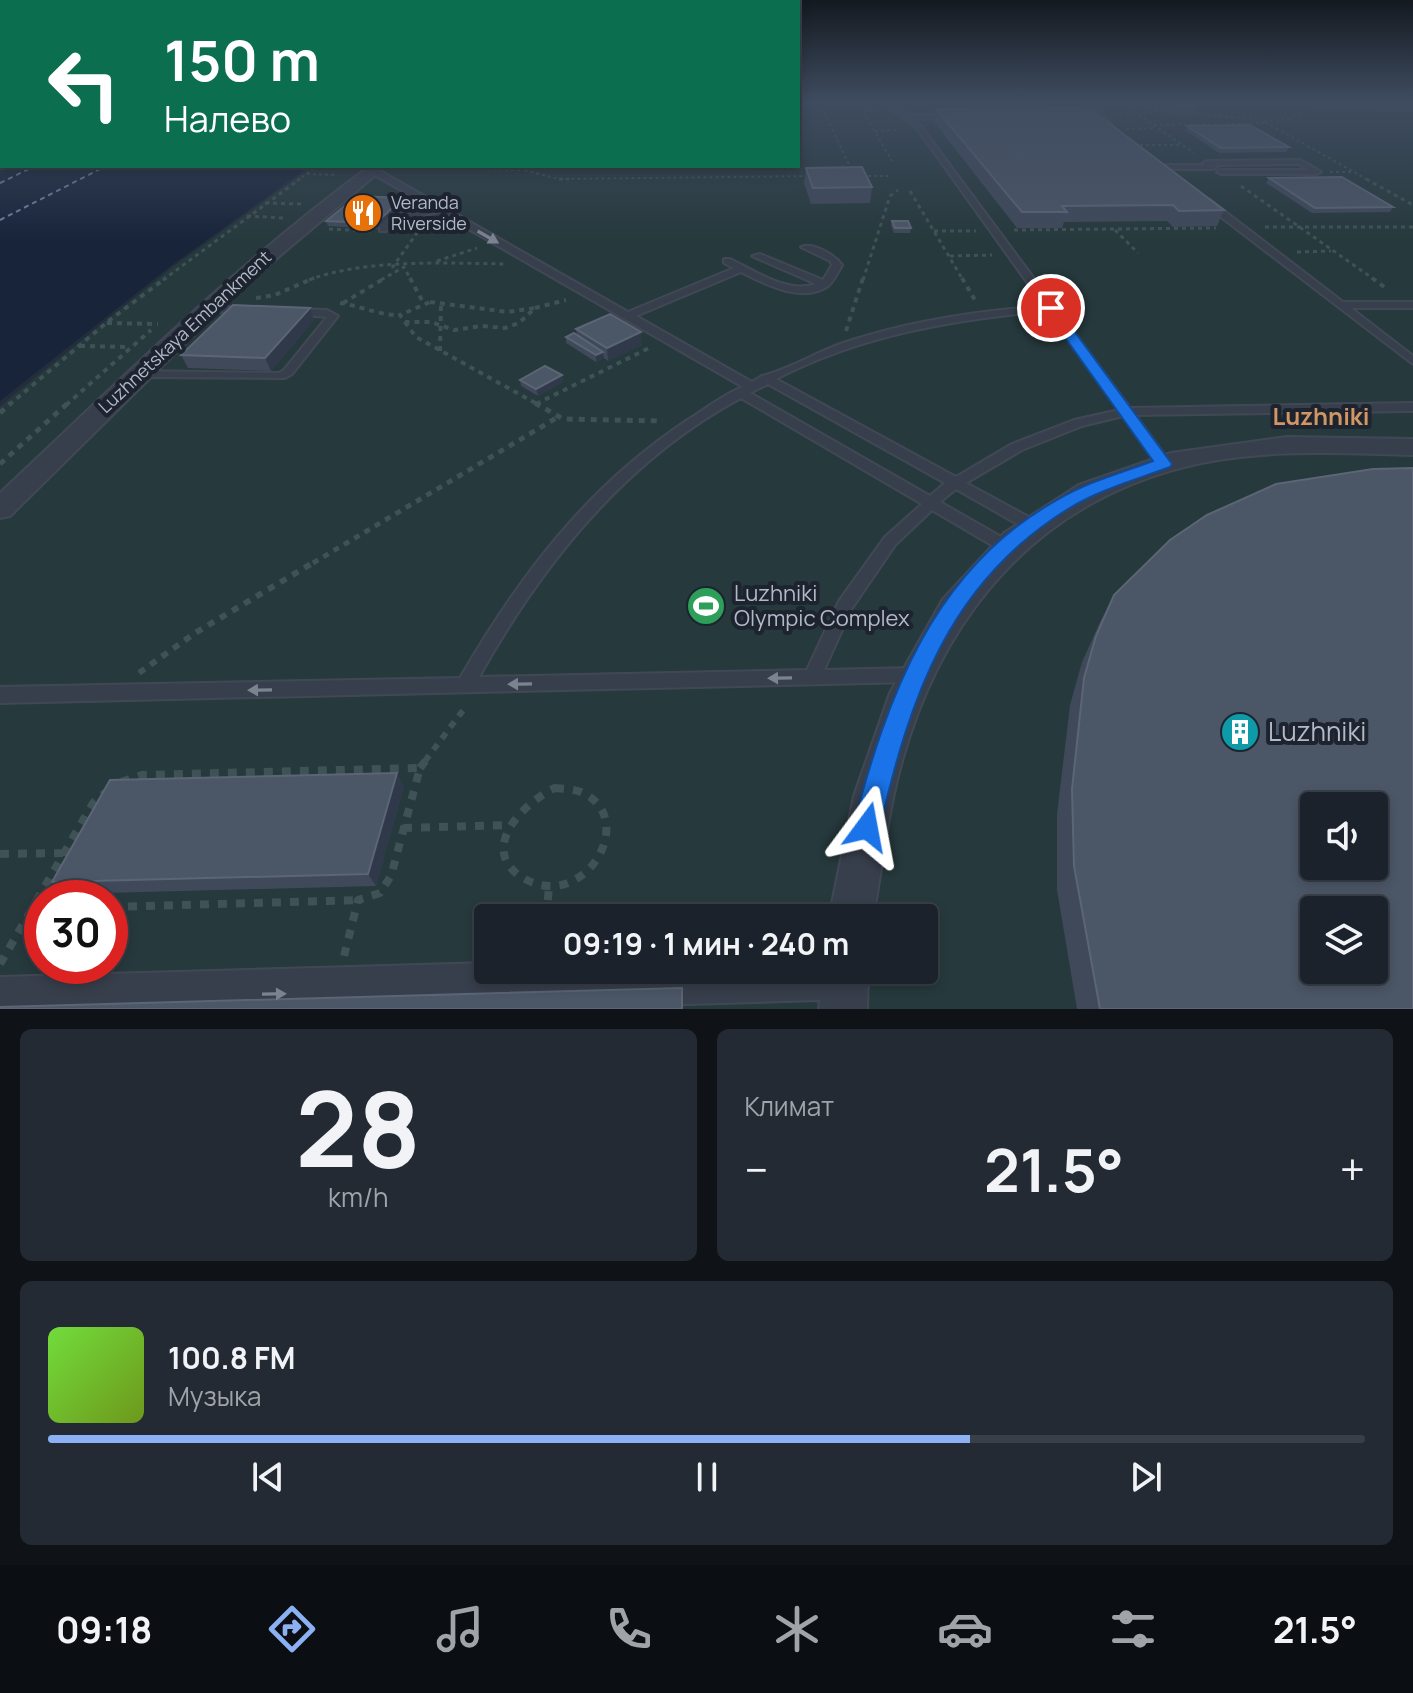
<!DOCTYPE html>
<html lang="ru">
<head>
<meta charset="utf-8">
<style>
	body { margin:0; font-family:Manrope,sans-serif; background:#242a34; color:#f1f3f6; height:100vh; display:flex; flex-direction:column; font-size:30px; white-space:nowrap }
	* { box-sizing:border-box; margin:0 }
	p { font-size:26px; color:#a0a4a9 }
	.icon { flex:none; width:44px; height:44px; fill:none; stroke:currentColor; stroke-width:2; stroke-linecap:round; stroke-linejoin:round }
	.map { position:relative; height:1009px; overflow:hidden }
	.side { display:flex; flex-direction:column; gap:20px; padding:20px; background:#0f1318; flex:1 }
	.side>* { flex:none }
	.guide { position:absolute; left:0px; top:0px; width:800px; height:168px; box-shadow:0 4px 12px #0003,0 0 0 2px #393f48; background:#0b6e4f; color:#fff; overflow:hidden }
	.fabs { position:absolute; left:1300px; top:792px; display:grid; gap:16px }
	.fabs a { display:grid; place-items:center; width:88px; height:88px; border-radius:8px; background:#1b222c; box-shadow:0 4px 12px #0003,0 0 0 2px #393f48; font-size:40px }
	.speed { position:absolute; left:24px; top:880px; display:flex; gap:16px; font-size:40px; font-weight:700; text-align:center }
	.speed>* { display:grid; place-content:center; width:104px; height:104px; border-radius:50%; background:#1b222c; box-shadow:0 4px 12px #0003,0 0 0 2px #393f48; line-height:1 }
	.speed .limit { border:12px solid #d22; background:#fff; color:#111 }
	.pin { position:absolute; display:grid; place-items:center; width:68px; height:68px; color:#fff; margin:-34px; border:4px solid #fff; border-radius:50%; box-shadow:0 2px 8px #0007 }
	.me { position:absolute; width:88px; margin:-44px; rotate:13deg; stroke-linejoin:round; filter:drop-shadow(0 0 6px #0008) }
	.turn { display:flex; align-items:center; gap:28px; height:168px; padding:0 32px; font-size:36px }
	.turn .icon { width:104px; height:104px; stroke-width:2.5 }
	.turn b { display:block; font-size:56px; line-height:68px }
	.big { font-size:60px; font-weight:700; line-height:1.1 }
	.side .card { flex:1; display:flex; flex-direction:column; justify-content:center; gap:12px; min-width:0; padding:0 28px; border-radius:12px; background:#242a34 }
	.side .dial { align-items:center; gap:0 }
	.dial b { font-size:104px; line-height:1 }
	.song { display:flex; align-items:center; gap:24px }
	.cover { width:96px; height:96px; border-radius:12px; background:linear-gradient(135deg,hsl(100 70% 55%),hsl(80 70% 35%)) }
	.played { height:8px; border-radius:4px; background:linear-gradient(90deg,#8cb0f4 70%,#393f48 70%) }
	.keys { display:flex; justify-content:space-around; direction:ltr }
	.heat { display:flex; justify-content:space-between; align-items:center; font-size:44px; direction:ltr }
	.side .tiles { flex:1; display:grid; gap:20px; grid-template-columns:1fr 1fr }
	.card:last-child { grid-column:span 2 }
	.trip { position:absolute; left:474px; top:904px; width:464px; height:80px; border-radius:8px; background:#1b222c; box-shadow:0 4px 12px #0003,0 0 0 2px #393f48; font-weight:700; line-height:80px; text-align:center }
	.menu { display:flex; height:128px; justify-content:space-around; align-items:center; background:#0b0e12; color:#a0a4a9 }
	.menu .icon { width:56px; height:56px }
	.menu .current { color:#8cb0f4 }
	.menu b { font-size:36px; color:#f1f3f6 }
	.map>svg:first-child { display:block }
	.green { fill:#26393c; fill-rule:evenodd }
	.water { fill:#182439 }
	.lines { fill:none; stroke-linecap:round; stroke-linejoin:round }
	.ferry { stroke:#6e83a5; stroke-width:2; stroke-dasharray:5 4; stroke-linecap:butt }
	.service-casing { stroke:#414855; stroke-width:4 }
	.minor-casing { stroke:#414855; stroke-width:4 }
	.path-far5 { stroke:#3f5255; stroke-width:2; stroke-dasharray:3 3; stroke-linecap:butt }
	.path-far4 { stroke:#3f5255; stroke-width:3; stroke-dasharray:4 4; stroke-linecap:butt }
	.path-far3 { stroke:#3f5255; stroke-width:4; stroke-dasharray:5 5; stroke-linecap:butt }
	.path-far2 { stroke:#3f5255; stroke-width:5; stroke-dasharray:6 6; stroke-linecap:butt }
	.path-far1 { stroke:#3f5255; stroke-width:6; stroke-dasharray:7 7; stroke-linecap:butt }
	.path { stroke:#3f5255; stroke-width:8; stroke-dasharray:9 9; stroke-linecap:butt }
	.service { fill:#383f4c; fill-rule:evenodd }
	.minor { fill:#383f4c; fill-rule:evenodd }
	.wall { fill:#3f495a }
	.shaded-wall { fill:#2f3949 }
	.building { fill:#4b5666; stroke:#5c6575; stroke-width:2; fill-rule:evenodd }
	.oneway { fill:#7c8390 }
	.route { fill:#1a73e8; stroke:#114b97; stroke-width:2 }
	.labels { text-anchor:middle; stroke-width:8; stroke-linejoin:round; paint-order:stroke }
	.far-poi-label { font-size:18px; fill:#b3bac7; stroke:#1d2430; text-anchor:start }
	.far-street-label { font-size:18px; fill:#b3bac7; stroke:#1d2430 }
	.poi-label { font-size:22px; fill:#b3bac7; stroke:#1d2430; text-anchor:start }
	.neighbourhood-label { font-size:24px; font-weight:bold; fill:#d09765; stroke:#1d2430 }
	.near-poi-label { font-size:26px; fill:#b3bac7; stroke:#1d2430; text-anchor:start }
</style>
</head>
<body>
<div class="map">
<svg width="1413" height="1009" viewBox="0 0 1413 1009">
	<rect width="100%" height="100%" fill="#242d3b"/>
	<path class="green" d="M798,101H1413V1009H0V406L175,265L313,166H798ZM1314,806H1374V866H1314ZM42,898H110V966H42ZM1314,910H1374V970H1314ZM488,918H924V970H488Z"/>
	<path class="water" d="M0,101L2,166H310L172,265L0,401Z"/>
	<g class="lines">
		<path class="ferry" d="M0,183L35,166
			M0,220L106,166"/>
		<defs>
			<path id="service" d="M887,101H893L907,115H953L951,118L912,119L920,125L1130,408L1413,403V411L1135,415L1171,464L1164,468L1159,467L1123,416L1082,426L1022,450L966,483L1036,521L1038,525L1036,529H1026L956,489L940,502L1010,542L1012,546L1010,550H1000L932,510L895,545L852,608L824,670L914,668L920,670L923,675L920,680L914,682L0,703V687L460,678C520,575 586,488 686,421C704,410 724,394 743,387L439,212L396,221L386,231H380V227L406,202L413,204L403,215L433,208L369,172V168H375L628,312L734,268L724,263V259H730C755,271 788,294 816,284L752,256L760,254L823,280L832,265L830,261L801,247C812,242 834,254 842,265C838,272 833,282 828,286C802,304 765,284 741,272L636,316L752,382L762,376C787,370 817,352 843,343C908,321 975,311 1044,306L916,127L895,112ZM1048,311L1119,410L1074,420L1012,444L956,477L776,379C860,335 955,319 1048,311ZM768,384L945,483L930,496L750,393ZM741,398L922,504L885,537L839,601L807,670L479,677C542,564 625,460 741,398Z
				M985,101H991L1004,117H1000Z
				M1081,101H1087L1114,127V129H1110Z
				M1300,160L1321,172L1317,174H1221L1217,172L1221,170H1308L1299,164L1214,165L1217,167L1213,169H1163L1159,167L1163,165H1205L1203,163L1207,161Z
				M1204,200H1210L1343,302H1413V308H1351L1413,356V364L1204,204Z
				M208,306L247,308L252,311L247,314L204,311L203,309Z
				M296,309L327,310L338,316L292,374L285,378L139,377L133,374L139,371L279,373L284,370L327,317L292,314V310Z"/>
			<path id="minor" d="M1301,101L1413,102V110L1307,105Z
				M370,166H386L238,291L10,516L0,518V493C120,381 237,263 370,166Z
				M1287,437L1413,439V455C1337,453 1258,448 1184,467C1020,509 927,638 893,798C885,838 880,878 873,918H829L854,796L890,693L943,599L1004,533L1079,485L1171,453Z
				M488,963V970H868L867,1009H819L820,1000L523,1009H0V977Z"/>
		</defs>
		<use href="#service" class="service-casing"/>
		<use href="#minor" class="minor-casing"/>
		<path class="path-far5" d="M1042,101L1072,107
			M1119,101L1194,153
			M1144,101L1166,115H1195L1189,110
			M1127,106L1149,105
			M822,107L852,171
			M879,108L863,111L892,161
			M1301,113L1287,119L1263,121L1370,181
			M1195,114L1262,120
			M1119,115L1159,111
			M1154,125L1264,123
			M1126,129L1156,128
			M875,131L900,130
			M1134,145H1181
			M525,166L523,170L559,179L812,176
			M403,168L523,170
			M1330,172H1352
			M307,174L337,175
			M862,176H888
			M297,181L317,166"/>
		<path class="path-far4" d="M559,179H569
			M1366,179L1413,205
			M1241,186L1375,280
			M910,191L963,280
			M265,203L302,204
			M247,216L285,218
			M1265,227H1413
			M329,229L371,231
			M1014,230L1216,228
			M1115,230L1138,253
			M934,231H976
			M1297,252L1331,251
			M950,256L992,255
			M437,261L477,248
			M392,268L417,233L413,229
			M163,280L300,179
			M309,280C364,259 445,263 504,264
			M381,280L404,267L411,280
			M863,280L890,196L898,190"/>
		<path class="path-far3" d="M410,278L424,304
			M962,278L976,302
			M1372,278L1387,289
			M256,298L275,295L314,278
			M430,302L508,312L535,308L519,323L505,328L482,326L454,330L431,322H405L400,315Z
			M340,303C361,306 381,316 400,315
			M343,303L385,278
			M535,308L566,300
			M405,322L416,337L539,405
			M107,323L158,324
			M846,331L863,278
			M80,346L130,347
			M440,351L441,302
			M536,404L649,348
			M9,405L111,319L166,278
			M66,405L151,330"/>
		<path class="path-far2" d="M535,403L563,419L663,421
			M0,413L11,403
			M0,464L68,403
			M313,563L558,417"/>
		<path class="path-far1" d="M139,673L195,633L316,561
			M425,761L467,705"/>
		<path class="path" d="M420,768L427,759
			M121,782L142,775L420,768L391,876L380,893L358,900L344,956
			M555,788C564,789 577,789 585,794C639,822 581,917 520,876C478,847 526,801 555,788Z
			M403,828L508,825
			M0,854L64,853
			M110,907L358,900
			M546,918L549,887
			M0,964L93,803L106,792"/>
		<use href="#service" class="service"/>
		<use href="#minor" class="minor"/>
	</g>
	<path class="wall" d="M1154,101H1188L1196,106L1193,115H1171L1153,103Z
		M936,109L1224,210L1217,226L1173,227L1167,221L1064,222L1062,228H1017L934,122Z
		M1187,126L1289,147L1286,152L1219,153L1185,130Z
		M806,168L872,187L870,203L811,204L804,183Z
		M1269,178L1393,207L1390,212L1312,213L1266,183Z
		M404,203L377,229L328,226L326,221Z
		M892,221L911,228L910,233H894L891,226Z
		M310,308L314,320L271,371L188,368L181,355Z
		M576,329L642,345L608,361L604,358L596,362L566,343V337L577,335Z
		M562,375L563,382L538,396L521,386L520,380Z
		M1114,595L1413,1009H1077L1057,890V814L1070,705L1082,662L1100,622Z
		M404,786L376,886L68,894L52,882Z"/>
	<path class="shaded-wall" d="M403,198L404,203L377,229L376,223Z
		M310,308L314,320L271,371L265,358Z
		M641,332L642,345L608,361L607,348Z
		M603,352L604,358L596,362V355Z
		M562,375L563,382L538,396L536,389Z
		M397,773L404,786L376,886L368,874Z"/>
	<path class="building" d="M1166,101H1188L1196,106H1174Z
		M1089,108L1224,210L1179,211L1173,205L1062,206L1067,212H1022L936,109Z
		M1250,125L1289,147L1221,148L1187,126Z
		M862,167L872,187L813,188L806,168Z
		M1342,177L1393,207L1315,208L1269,178Z
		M357,196L403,198L376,223L326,221Z
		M892,221H908L911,228H895Z
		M233,305L310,308L265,358L181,355Z
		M610,314L641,332L607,348L576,329Z
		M574,333L603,352L596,355L566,337Z
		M545,366L562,375L536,389L520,380Z
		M1413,468V1009H1100L1074,866L1072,789L1084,678L1096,636L1114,595L1170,540L1207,515L1276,484L1373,469ZM1314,806H1374V866H1314ZM1314,910H1374V970H1314Z
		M397,773L368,874L52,882L110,780Z
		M682,988V1009H0V1007Z"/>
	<defs><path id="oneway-solid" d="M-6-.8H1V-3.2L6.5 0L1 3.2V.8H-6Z" transform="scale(2)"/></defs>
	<g class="oneway">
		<use href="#oneway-solid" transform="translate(488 237) rotate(30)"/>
		<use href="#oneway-solid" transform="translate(780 678) rotate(179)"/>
		<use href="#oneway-solid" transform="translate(520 684) rotate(179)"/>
		<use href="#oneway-solid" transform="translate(260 690) rotate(179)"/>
		<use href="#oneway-solid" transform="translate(274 994) rotate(-1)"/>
	</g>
	<linearGradient id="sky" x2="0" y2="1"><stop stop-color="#141920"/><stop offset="0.42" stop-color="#3f4c60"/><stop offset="1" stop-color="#3f4c60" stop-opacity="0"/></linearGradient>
	<rect width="1413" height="242" fill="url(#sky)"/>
	<path class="route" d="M1046,305H1055L1172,464L1170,467C1135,480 1099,490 1068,509C948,583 910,698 880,827L876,836L867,840L857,836L853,827C887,697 933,569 1057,500C1087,482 1121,473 1153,461L1044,308Z"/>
	<defs>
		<symbol id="restaurant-disc" viewBox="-11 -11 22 22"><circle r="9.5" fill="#e8710a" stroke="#1d2430"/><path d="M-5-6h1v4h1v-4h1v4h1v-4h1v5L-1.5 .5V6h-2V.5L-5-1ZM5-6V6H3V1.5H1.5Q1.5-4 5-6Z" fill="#fff"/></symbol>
		<symbol id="stadium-disc" viewBox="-11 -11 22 22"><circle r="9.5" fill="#2e9e5b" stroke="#1d2430"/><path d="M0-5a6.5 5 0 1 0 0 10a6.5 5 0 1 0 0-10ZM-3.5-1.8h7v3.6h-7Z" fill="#fff"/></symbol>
		<symbol id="building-disc" viewBox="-11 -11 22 22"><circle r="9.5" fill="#0f9aa8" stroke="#1d2430"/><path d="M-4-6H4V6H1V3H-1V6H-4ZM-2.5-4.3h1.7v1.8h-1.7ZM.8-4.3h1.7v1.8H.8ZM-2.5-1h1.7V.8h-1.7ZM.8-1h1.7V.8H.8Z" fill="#fff"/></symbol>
	</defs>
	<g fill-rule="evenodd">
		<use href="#restaurant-disc" x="341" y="191" width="44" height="44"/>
		<use href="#stadium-disc" x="684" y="584" width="44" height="44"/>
		<use href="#building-disc" x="1218" y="710" width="44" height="44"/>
	</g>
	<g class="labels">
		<g class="far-poi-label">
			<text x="391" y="209">Veranda<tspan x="391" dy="21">Riverside</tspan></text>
		</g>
		<g class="far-street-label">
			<text transform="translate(185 332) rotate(-43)" y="6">Luzhnetskaya Embankment</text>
		</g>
		<g class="poi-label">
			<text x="734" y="601">Luzhniki<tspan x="734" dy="25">Olympic Complex</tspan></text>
		</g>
		<g class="neighbourhood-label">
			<text x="1321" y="425">Luzhniki</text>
		</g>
		<g class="near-poi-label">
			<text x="1268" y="741">Luzhniki</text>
		</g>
	</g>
</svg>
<div class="fabs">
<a><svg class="icon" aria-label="sound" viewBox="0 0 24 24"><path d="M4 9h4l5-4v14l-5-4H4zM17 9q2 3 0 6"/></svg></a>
<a><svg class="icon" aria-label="layers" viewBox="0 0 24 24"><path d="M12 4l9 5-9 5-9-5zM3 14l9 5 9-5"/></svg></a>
</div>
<div class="speed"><div class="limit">30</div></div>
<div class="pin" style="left:1051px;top:308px;background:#d93025"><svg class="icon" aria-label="arrive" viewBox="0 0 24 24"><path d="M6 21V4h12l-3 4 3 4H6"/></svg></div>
<svg class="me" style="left:867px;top:827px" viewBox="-20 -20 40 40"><path d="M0-17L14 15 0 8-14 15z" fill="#1a73e8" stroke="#fff" stroke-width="4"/></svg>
<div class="trip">09:19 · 1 мин · 240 m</div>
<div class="guide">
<div class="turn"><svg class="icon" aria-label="left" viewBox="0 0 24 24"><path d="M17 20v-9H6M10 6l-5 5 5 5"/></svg><div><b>150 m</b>Налево</div></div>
</div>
</div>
<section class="side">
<div class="tiles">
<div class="card dial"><b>28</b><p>km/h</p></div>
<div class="card"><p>Климат</p>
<div class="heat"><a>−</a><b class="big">21.5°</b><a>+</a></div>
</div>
<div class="card">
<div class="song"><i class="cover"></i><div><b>100.8 FM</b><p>Музыка</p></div></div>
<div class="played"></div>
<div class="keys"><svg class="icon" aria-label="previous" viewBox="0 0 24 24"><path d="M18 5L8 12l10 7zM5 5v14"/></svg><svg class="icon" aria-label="pause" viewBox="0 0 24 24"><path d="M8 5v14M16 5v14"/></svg><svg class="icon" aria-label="next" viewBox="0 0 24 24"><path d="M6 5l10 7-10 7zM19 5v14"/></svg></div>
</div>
</div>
</section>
<nav class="menu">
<b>09:18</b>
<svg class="icon current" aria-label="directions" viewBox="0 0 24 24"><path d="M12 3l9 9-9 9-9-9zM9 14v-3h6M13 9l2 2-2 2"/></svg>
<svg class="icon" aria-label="music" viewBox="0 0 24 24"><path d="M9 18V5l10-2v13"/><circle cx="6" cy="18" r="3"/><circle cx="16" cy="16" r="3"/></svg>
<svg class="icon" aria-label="phone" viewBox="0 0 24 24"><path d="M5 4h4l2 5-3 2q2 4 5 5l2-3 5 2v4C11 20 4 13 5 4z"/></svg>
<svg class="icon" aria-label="climate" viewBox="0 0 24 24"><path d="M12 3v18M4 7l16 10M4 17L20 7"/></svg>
<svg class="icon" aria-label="car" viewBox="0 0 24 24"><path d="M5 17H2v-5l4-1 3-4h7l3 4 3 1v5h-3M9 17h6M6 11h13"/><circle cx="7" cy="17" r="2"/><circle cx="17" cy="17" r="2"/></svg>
<svg class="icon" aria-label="filters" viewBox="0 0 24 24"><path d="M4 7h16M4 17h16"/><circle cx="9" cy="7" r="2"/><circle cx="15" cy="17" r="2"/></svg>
<b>21.5°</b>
</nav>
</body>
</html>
